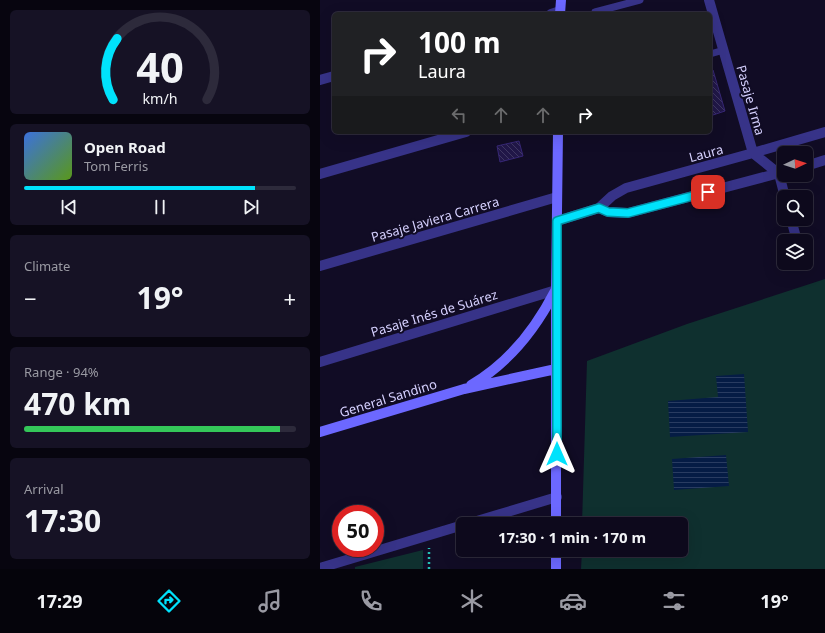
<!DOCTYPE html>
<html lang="en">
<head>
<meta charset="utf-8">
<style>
	body { margin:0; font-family:"Noto Sans",sans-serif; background:#161225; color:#f1f3f6; height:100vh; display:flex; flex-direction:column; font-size:15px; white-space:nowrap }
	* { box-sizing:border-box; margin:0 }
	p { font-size:13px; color:#9a9aa3 }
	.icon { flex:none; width:22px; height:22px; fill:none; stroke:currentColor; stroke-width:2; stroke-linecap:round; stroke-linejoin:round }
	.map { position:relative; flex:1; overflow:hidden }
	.drawer { display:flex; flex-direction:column; gap:10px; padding:10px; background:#07050f; width:320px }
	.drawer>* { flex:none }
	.hud { position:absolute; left:12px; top:12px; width:380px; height:122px; border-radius:6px; box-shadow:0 4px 16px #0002,0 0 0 1px #2d2a3b; background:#202124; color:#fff; overflow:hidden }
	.needle { width:26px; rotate:86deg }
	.tools { position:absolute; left:457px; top:146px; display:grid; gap:8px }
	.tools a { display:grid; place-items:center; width:36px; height:36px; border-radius:6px; background:#0d091c; box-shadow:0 4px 16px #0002,0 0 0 1px #2d2a3b; font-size:20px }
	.speed { position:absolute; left:12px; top:505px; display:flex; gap:8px; font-size:20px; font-weight:700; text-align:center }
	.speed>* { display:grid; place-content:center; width:52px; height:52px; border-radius:50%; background:#0d091c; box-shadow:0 4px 16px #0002,0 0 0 1px #2d2a3b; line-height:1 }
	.speed .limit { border:6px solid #d22; background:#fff; color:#111 }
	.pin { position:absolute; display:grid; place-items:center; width:34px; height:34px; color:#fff; margin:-17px; border-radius:8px; box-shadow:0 2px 6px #0006 }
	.me { position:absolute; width:44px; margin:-22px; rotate:0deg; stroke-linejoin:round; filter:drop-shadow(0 0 3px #0008) }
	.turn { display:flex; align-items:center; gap:14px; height:84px; padding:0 20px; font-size:18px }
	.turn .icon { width:52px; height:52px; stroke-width:2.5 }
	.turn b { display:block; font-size:28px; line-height:34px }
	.lanes { display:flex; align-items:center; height:38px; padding:0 20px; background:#0003; justify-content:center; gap:20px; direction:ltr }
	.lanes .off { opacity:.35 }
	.big { font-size:30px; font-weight:700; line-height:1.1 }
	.drawer .tile { flex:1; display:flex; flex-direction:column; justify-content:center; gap:6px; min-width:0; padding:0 14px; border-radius:6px; background:#161225 }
	.drawer .dial { align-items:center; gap:0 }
	.dial svg { height:104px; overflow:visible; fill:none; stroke:#2d2a3b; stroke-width:7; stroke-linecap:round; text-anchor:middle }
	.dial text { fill:#f1f3f6; stroke:none }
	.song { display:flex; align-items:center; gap:12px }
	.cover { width:48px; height:48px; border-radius:6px; background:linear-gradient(135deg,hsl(220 70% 55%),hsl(90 70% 35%)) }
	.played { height:4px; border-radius:2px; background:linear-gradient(90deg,#00e2fc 85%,#2d2a3b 85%) }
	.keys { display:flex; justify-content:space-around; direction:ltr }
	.heat { display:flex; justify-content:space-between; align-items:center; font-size:22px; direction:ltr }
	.charge { height:6px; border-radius:3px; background:linear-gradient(90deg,#34c759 94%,#2d2a3b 0) }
	.trip { position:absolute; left:136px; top:517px; width:232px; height:40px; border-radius:6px; background:#0d091c; box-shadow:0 4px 16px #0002,0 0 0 1px #2d2a3b; font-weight:700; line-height:40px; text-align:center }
	.tab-bar { display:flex; height:64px; justify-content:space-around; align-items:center; background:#05040b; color:#9a9aa3 }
	.tab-bar .icon { width:28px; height:28px }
	.tab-bar .current { color:#00e2fc }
	.tab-bar b { font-size:18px; color:#f1f3f6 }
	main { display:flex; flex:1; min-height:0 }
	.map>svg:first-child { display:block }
	.green { fill:#0f302f }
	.water { fill:url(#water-rules) }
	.building { fill:url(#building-back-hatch); stroke:#372776 }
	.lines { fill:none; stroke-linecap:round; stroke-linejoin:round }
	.path { stroke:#24c0b7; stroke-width:2.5; stroke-dasharray:2 3; stroke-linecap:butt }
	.service { stroke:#373388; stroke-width:7 }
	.minor { stroke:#373388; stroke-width:10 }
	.secondary { stroke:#6c68ff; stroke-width:10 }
	.route-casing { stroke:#0093a4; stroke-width:10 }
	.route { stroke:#00e2fc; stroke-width:7 }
	.labels { text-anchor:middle; stroke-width:4; stroke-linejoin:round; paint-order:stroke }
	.street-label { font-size:13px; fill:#d6d1ff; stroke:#110c25 }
</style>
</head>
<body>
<main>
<section class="drawer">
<div class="tile dial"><svg viewBox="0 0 100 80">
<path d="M14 69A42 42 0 1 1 86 69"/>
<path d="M14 69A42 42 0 0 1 17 22" stroke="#00e2fc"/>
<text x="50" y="56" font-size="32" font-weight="700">40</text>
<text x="50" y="72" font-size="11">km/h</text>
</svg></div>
<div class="tile">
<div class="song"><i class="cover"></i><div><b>Open Road</b><p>Tom Ferris</p></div></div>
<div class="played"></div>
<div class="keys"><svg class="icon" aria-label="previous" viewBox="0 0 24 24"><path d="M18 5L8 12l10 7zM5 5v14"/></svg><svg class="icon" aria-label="pause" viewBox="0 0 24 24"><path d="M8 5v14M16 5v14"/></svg><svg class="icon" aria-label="next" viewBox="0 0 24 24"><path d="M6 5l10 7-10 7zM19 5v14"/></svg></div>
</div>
<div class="tile"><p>Climate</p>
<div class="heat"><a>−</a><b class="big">19°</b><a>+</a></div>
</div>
<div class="tile"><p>Range · 94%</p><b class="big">470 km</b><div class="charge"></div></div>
<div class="tile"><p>Arrival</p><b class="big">17:30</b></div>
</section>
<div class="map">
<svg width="505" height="569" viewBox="0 0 505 569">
	<defs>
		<pattern id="water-rules" width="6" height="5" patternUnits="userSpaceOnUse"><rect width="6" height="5" fill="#051c45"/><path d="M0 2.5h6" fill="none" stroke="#293c61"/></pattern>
		<pattern id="building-back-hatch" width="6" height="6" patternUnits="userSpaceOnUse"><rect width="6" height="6" fill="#211748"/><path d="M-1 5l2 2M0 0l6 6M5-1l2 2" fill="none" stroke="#403863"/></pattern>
	</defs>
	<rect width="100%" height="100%" fill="#110c25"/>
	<path class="green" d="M505,279V569H261L262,550H361V524H262L267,361L367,324Z
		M103,550V569H35V567Z"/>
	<path class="water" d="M424,374L428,432L350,437L348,401L398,397L396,376Z
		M406,455L409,486L354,490L352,459Z"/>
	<path class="building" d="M390,70H393L405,111L390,116Z
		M199,141L203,156L180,162L177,146Z"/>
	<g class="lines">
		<path class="path" d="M109,569V548"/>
		<path class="service" d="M275,12L320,0
			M390,54L404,50"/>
		<path class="minor" d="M389,0L433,153L459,174L465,197
			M231,14L240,11
			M0,80L14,76
			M486,166L505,160
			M0,174L146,132
			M279,208L288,212L308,213L463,172
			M471,219L477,241
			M237,221L279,208L292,196L306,188L433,153L505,132
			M0,266L237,197
			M0,362L236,290
			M147,524L237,497
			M0,568L143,525"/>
		<path class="secondary" d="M240,14L241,0
			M151,385C189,363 215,330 235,291
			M0,432L144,389L236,369
			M236,524V290L238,132
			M236,569V550"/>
	</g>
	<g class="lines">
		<defs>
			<path id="route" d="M237,454V221L279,208L288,212L308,213L388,192"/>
		</defs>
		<use href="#route" class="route-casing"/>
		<use href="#route" class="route"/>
	</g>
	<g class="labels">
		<g class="street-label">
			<text transform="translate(431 100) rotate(74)" y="5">Pasaje Irma</text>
			<text transform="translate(386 153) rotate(-15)" y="5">Laura</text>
			<text transform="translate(115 219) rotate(-16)" y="5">Pasaje Javiera Carrera</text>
			<text transform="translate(114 313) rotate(-17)" y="5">Pasaje Inés de Suárez</text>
			<text transform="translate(68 398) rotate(-17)" y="5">General Sandino</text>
		</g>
	</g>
</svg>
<div class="tools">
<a><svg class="needle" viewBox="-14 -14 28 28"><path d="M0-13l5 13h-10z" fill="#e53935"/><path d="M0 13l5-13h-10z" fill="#9a9aa3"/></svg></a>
<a><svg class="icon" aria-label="search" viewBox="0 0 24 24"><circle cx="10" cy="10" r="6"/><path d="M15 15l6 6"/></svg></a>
<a><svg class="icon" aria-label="layers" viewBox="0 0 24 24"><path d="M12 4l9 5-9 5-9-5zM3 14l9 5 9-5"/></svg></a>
</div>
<div class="speed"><div class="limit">50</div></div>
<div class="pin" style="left:388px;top:192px;background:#d93025"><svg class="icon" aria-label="arrive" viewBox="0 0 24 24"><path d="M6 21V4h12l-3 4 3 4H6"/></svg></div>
<svg class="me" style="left:237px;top:454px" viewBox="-20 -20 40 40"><path d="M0-17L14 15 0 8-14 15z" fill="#00e2fc" stroke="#fff" stroke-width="4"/></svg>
<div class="trip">17:30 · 1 min · 170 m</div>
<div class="hud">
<div class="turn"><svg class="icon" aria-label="right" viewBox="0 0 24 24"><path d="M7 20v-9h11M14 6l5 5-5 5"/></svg><div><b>100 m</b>Laura</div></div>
<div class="lanes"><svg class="icon off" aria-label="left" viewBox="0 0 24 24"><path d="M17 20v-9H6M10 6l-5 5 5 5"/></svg><svg class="icon off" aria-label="ahead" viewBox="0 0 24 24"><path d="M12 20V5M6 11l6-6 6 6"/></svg><svg class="icon off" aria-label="ahead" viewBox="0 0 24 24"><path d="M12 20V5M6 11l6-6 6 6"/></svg><svg class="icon" aria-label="right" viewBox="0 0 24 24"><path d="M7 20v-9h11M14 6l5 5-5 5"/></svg></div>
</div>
</div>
</main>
<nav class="tab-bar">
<b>17:29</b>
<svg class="icon current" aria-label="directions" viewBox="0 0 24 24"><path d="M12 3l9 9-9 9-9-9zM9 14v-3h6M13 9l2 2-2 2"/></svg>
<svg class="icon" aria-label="music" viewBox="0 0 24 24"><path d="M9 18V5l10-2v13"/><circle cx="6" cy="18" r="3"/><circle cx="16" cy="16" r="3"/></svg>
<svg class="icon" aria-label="phone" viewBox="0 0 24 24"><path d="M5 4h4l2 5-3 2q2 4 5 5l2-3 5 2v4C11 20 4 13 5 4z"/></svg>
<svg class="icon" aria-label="climate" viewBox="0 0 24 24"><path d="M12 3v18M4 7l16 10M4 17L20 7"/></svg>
<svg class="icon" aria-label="car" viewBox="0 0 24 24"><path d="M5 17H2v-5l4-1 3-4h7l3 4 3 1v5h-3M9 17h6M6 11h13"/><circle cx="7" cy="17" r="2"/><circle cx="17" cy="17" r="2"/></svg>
<svg class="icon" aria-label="filters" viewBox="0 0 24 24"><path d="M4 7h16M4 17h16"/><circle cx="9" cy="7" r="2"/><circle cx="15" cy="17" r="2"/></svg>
<b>19°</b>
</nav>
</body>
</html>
